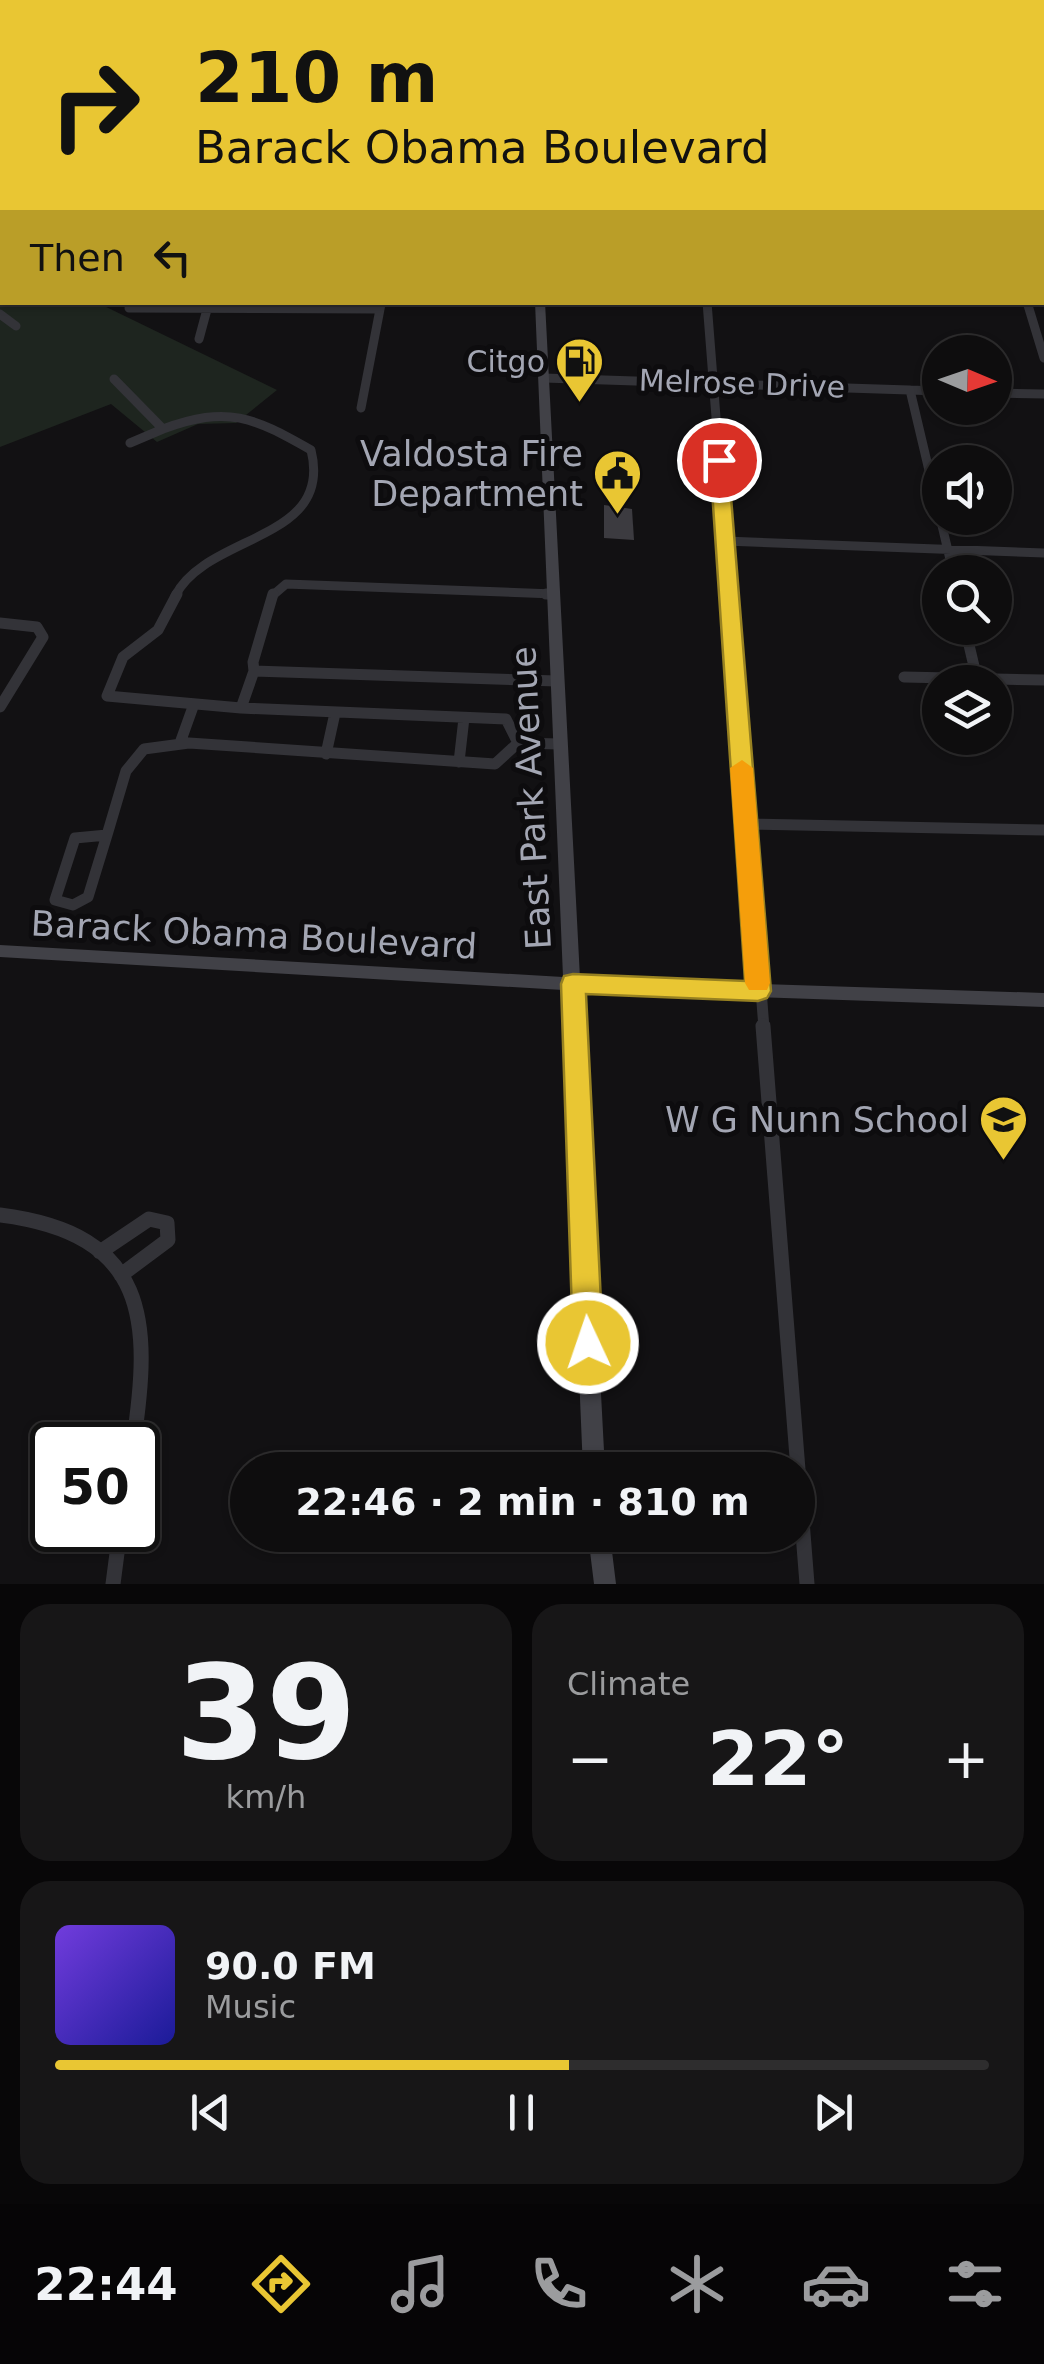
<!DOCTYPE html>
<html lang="en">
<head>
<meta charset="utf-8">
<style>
	body { margin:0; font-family:"DejaVu Sans",sans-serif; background:#171617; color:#f1f3f6; height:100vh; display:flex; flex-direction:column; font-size:38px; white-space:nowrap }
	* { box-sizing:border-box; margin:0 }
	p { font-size:32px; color:#9b9c9e }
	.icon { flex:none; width:55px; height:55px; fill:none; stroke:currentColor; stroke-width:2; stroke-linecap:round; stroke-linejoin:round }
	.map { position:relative; height:1584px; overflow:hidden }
	.details { display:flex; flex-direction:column; gap:20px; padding:20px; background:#080708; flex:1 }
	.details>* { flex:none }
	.top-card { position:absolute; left:0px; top:0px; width:1045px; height:305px; box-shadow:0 2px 8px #0004,0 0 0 2px #2e2d2e; background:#e9c633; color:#111; overflow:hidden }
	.needle { width:65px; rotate:92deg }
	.controls { position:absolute; left:922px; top:335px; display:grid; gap:20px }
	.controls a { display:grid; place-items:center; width:90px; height:90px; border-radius:50%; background:#0e0d0e; box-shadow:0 2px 8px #0004,0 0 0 2px #2e2d2e; font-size:50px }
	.speed { position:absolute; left:30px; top:1422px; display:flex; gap:20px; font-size:50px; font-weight:700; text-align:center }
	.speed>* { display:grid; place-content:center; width:130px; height:130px; border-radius:50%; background:#0e0d0e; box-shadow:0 2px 8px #0004,0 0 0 2px #2e2d2e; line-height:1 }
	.speed .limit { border:5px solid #111; border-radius:15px; background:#fff; color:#111 }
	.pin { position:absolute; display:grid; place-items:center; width:85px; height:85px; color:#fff; margin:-42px; border:5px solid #fff; border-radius:50%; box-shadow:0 2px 10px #0007 }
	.me { position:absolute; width:110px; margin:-55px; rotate:357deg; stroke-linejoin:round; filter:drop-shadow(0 0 8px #0008) }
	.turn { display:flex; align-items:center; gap:35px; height:210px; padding:0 30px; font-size:45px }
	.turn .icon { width:130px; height:130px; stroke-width:2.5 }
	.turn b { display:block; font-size:70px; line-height:85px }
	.then { display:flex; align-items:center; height:95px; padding:0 30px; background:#0003; gap:20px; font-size:38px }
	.big { font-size:75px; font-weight:700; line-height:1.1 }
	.details .tile { flex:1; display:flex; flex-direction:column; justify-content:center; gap:15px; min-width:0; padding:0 35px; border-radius:30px; background:#171617 }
	.details .dial { align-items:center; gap:0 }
	.dial b { font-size:130px; line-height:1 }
	.song { display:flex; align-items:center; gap:30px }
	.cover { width:120px; height:120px; border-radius:15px; background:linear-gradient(135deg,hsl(260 70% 55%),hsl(240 70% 35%)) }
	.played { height:10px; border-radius:5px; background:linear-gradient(90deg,#e9c633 55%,#2e2d2e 55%) }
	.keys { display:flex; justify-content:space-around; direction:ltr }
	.heat { display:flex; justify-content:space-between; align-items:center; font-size:55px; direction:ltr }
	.details .tiles { flex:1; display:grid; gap:20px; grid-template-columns:1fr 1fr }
	.tile:last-child { grid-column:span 2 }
	.trip { position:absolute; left:230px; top:1452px; width:585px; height:100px; border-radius:50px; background:#0e0d0e; box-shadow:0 2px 8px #0004,0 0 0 2px #2e2d2e; font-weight:700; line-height:100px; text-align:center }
	.menu { display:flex; height:160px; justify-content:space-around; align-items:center; background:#060506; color:#9b9c9e }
	.menu .icon { width:70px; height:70px }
	.menu .selected { color:#e9c633 }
	.menu b { font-size:45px; color:#f1f3f6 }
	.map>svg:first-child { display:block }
	.green { fill:#1e251f }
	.building { fill:#3c3b40 }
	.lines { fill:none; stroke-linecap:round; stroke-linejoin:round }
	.street-far3 { stroke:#333338; stroke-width:6 }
	.street-far2 { stroke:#333338; stroke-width:9 }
	.street-far1 { stroke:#333338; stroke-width:11 }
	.street { stroke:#333338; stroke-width:15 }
	.secondary { fill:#414147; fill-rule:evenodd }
	.primary { fill:#4f4f56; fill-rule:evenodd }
	.route { fill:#e9c633; stroke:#978121; stroke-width:2.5 }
	.slow { fill:#f59e0b }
	.labels { text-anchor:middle; stroke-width:10; stroke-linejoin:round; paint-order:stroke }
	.far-poi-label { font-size:30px; fill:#a3a6b3; stroke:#0d0c0e; text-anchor:end }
	.far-street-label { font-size:30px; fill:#a3a6b3; stroke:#0d0c0e }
	.poi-label { font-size:35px; fill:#a3a6b3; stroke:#0d0c0e; text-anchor:end }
	.street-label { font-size:35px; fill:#a3a6b3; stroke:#0d0c0e }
</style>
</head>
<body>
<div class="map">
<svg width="1044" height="1584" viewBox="0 0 1044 1584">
	<rect width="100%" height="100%" fill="#121113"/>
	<path class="green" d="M0,255L2,302L98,303L277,390L236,423L198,424L157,442L111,404L0,447Z"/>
	<path class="building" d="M604,505L632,509L634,540L604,538Z"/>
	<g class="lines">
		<path class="street-far3" d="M1044,178V182"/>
		<path class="street-far2" d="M707,302L730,596
			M1027,302L1044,358
			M129,308L380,309
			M0,314L16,326
			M199,339L209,302
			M544,378L940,391
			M114,379L163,429L130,443
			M910,390L953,572
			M995,393L1044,394
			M361,408L381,304
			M163,429C228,405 253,417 311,450C334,542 207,533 175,596
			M725,541L1044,553
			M272,596L286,584L554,594"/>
		<path class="street-far1" d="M177,594L158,630L123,657L107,696L241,708L254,671L557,681
			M546,594H554
			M730,594L764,1028
			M0,623L37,627L43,637L0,707
			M965,628L977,679
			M254,671L253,662L273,594
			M904,677L1044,680
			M241,708L506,719L518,743
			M180,743L194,704
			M326,754L335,713
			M459,762L464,718
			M746,824L1044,830
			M107,835L88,897L73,905L55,900L75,838Z
			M107,835L126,771L144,749L189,743L495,764L518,743L560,744"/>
		<path class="street" d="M763,1026L807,1584
			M0,1215C149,1234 152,1320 133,1445
			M100,1252L149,1219L167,1223L168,1240L121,1275
			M113,1584L120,1530"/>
		<path class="secondary" d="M522,0H530L531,2H523Z
			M0,69L2,70V74L0,75Z
			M535,302H545L580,978L1044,993V1007L580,991L605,1470H583L563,990L0,957V945L563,977Z
			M588,1535H610L616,1584H594Z"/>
		<path class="primary" d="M824,0H874L876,2H828Z
			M883,0H898L900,2H887Z
			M1042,10H1044V16H1042Z"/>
	</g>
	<path class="route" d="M719,454L728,460L771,991L767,998L758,1001L586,994L603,1343L599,1353L588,1357L577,1353L573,1343L561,984L564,976L573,974L745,981L710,460Z"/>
	<path class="slow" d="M742,760L753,768L770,983L767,990H749L745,983L730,768Z"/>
	<defs>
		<symbol id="fuel-pin" viewBox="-11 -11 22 30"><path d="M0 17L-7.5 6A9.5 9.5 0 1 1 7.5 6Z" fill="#e9c633" stroke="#0d0c0e"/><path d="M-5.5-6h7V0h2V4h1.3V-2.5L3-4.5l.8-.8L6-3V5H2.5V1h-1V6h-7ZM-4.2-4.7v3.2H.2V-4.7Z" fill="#111"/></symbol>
		<symbol id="civic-pin" viewBox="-11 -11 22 30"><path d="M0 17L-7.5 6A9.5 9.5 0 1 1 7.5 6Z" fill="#e9c633" stroke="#0d0c0e"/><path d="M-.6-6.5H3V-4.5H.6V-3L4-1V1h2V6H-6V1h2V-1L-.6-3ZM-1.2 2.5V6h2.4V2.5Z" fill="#111"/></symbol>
		<symbol id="school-pin" viewBox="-11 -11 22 30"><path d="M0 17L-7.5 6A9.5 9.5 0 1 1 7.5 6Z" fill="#e9c633" stroke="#0d0c0e"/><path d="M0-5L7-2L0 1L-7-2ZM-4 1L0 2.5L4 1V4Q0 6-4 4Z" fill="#111"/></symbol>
	</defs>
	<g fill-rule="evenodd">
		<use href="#fuel-pin" x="552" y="334" width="55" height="75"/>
		<use href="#civic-pin" x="590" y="446" width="55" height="75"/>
		<use href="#school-pin" x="976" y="1092" width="55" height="75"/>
	</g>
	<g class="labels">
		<g class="far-poi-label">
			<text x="545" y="372">Citgo</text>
		</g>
		<g class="far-street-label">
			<text transform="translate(742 384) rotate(2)" y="10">Melrose Drive</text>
		</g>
		<g class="poi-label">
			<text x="583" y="466">Valdosta Fire<tspan x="583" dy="40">Department</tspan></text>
			<text x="969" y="1132">W G Nunn School</text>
		</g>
		<g class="street-label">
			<text transform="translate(531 798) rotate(-93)" y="12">East Park Avenue</text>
			<text transform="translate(254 935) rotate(3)" y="12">Barack Obama Boulevard</text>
		</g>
	</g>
</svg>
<div class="controls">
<a><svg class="needle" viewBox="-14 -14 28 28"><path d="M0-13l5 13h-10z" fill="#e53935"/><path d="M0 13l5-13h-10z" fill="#9b9c9e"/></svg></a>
<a><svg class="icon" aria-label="sound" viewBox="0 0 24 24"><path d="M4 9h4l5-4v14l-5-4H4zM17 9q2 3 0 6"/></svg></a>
<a><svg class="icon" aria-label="search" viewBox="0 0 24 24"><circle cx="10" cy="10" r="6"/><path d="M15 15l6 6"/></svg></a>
<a><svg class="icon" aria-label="layers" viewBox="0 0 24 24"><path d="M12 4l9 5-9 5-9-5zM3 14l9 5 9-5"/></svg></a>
</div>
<div class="speed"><div class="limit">50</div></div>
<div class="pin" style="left:719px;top:460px;background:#d93025"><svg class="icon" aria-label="arrive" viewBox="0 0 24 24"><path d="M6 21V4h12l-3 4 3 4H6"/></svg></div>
<svg class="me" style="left:588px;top:1343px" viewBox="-20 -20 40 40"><circle r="17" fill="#e9c633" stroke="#fff" stroke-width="3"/><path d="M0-11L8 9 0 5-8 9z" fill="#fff"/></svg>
<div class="trip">22:46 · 2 min · 810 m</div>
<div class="top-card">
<div class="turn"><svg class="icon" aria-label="right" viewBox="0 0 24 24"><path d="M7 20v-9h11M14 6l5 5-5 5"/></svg><div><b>210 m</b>Barack Obama Boulevard</div></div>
<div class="then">Then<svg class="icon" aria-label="left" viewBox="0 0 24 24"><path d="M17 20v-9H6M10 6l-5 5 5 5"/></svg></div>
</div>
</div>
<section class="details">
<div class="tiles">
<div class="tile dial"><b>39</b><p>km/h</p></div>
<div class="tile"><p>Climate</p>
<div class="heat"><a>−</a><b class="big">22°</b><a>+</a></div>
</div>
<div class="tile">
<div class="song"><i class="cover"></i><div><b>90.0 FM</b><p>Music</p></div></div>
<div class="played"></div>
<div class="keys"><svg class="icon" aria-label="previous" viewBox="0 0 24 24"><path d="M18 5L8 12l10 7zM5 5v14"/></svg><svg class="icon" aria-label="pause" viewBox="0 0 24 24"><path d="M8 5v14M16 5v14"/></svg><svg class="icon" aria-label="next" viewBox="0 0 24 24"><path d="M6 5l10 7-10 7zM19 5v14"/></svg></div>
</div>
</div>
</section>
<nav class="menu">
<b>22:44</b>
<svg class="icon selected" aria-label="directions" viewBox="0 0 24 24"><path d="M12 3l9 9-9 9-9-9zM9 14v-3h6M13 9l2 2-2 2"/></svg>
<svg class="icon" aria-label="music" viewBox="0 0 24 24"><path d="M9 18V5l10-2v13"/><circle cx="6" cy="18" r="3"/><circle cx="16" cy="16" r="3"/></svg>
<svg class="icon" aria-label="phone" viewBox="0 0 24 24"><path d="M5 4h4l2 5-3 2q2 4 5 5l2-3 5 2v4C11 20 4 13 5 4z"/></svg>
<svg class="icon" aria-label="climate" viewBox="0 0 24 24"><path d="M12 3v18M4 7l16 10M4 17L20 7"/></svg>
<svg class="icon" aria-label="car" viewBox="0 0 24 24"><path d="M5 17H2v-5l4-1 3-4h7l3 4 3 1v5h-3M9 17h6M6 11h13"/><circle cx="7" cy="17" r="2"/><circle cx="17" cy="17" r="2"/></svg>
<svg class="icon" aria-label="filters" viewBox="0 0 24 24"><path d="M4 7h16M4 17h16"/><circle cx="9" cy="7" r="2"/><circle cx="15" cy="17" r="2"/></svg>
</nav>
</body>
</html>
